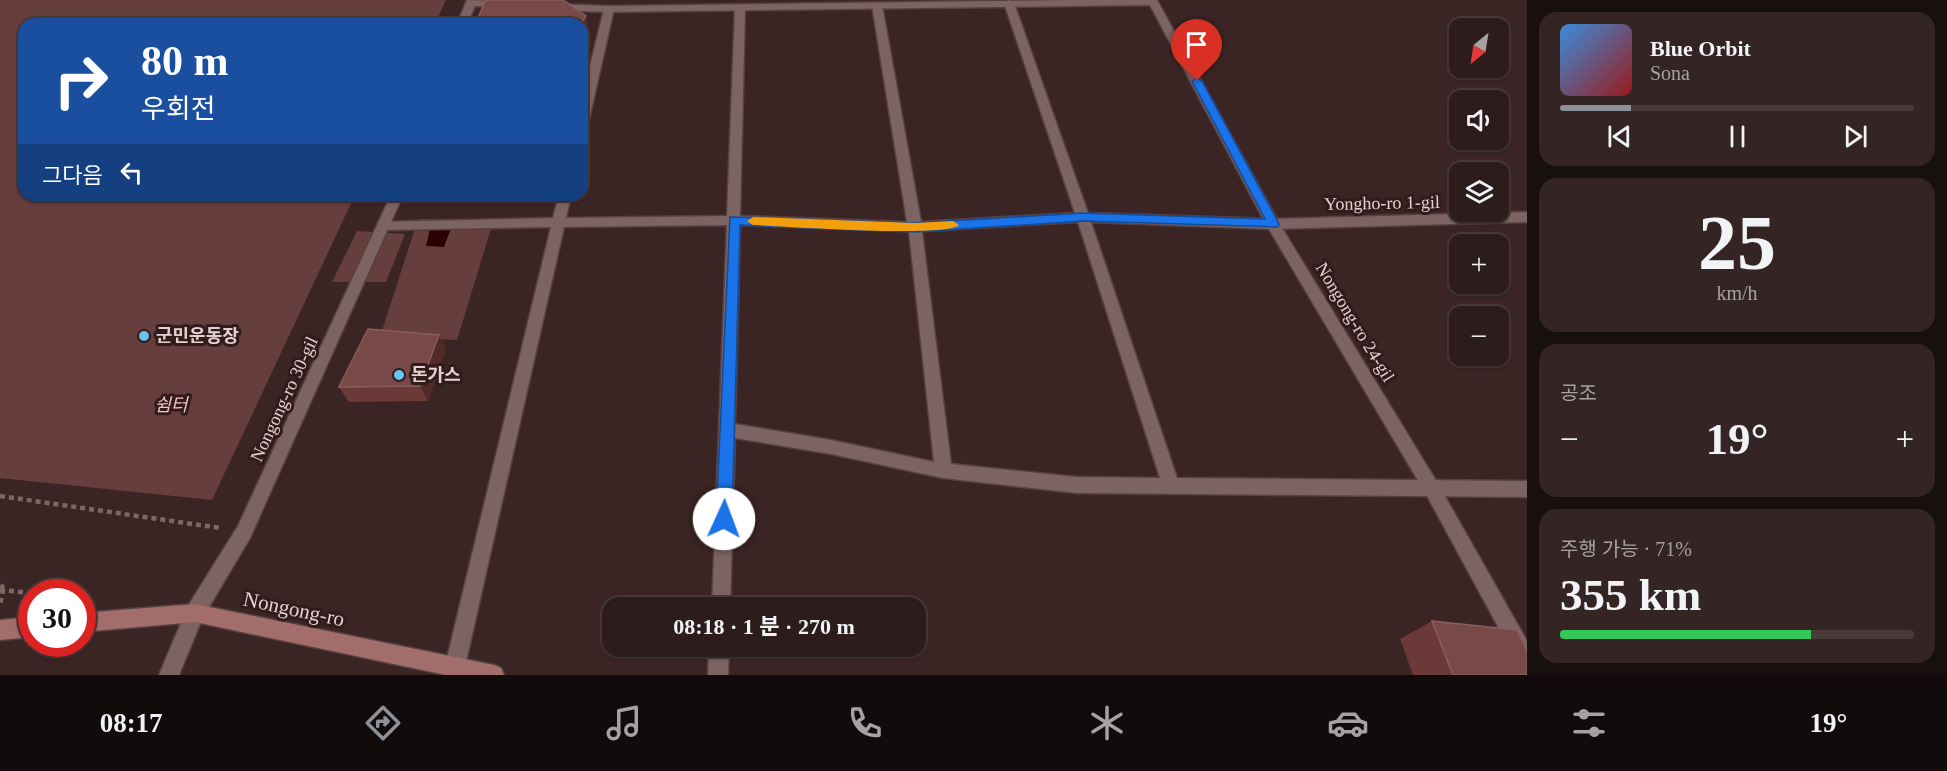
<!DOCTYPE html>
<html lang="ko">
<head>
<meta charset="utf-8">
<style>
	body { margin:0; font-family:"Times New Roman","Noto Sans KR",serif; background:#342524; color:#f1f3f6; height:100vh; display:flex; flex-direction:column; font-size:22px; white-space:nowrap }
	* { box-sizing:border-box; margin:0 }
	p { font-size:20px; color:#a6a1a3 }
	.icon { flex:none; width:33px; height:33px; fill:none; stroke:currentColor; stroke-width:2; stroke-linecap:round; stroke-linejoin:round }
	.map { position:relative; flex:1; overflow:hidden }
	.details { display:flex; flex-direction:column; gap:12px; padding:12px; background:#180f0f; width:420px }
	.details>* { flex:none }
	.hud { position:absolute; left:18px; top:18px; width:570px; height:183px; border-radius:18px; box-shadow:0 2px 4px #0004,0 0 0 2px #483a3a; background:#1a4fa0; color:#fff; overflow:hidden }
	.needle { width:39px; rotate:210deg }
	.buttons { position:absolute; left:1449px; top:18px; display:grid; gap:12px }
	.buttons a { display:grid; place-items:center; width:60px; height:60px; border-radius:12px; background:#2c1c1b; box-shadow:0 2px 4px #0004,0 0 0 2px #483a3a; font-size:30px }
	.speed { position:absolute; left:18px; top:579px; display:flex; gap:12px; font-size:30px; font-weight:700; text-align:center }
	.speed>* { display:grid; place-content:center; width:78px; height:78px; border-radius:50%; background:#2c1c1b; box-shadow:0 2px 4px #0004,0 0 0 2px #483a3a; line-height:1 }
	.speed .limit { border:9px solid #d22; background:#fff; color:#111 }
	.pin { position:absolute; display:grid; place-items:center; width:51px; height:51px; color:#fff; margin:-62px -26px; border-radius:50% 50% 50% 0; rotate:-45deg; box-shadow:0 0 6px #0007 }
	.pin .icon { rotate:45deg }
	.me { position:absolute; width:66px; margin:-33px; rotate:2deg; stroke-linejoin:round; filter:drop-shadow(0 0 4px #0008) }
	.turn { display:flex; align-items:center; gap:21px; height:126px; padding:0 24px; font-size:27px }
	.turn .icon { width:78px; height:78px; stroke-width:2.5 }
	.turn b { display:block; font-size:42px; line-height:51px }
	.then { display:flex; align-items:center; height:57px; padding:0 24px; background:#0003; gap:12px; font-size:22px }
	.big { font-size:45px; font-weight:700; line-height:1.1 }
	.details .tile { flex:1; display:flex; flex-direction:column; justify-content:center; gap:9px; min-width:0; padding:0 21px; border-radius:18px; background:#342524 }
	.details .dial { align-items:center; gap:0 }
	.dial b { font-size:78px; line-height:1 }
	.song { display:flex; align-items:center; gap:18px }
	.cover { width:72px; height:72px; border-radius:9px; background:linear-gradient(135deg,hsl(210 70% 55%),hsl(0 70% 35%)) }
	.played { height:6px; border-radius:3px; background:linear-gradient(90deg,#8c9099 20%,#483a3a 20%) }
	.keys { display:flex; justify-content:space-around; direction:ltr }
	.heat { display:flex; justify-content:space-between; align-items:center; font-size:33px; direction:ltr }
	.charge { height:9px; border-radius:4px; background:linear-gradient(90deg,#34c759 71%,#483a3a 0) }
	.trip { position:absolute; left:602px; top:597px; width:324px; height:60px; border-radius:18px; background:#2c1c1b; box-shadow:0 2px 4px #0004,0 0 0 2px #483a3a; font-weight:700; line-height:60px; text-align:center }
	.menu { display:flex; height:96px; justify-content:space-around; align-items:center; background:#120b0b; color:#a6a1a3 }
	.menu .icon { width:42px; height:42px }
	.menu .selected { color:#8c9099 }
	.menu b { font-size:27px; color:#f1f3f6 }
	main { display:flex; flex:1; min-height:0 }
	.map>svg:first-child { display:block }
	.green { fill:#653e3d }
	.water { fill:#2a0002 }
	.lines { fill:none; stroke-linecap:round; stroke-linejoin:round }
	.minor-casing { stroke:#544140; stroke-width:3 }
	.tertiary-casing { stroke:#544140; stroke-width:3 }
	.secondary-casing { stroke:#544140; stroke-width:3 }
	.path { stroke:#7b6867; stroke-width:4.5; stroke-dasharray:5 4; stroke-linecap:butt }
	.minor { fill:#7d6362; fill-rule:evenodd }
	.tertiary { fill:#7d6362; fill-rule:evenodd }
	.secondary { fill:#a26d6b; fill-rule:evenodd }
	.wall { fill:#6b3938 }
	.shaded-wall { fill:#522a29 }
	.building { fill:#784948; stroke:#885e5e; stroke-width:1.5 }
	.route { fill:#1a73e8; stroke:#114b97; stroke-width:1.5 }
	.slow { fill:#f59e0b }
	.poi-dot { fill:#6ac3f1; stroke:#311c1b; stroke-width:2 }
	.labels { text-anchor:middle; stroke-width:6; stroke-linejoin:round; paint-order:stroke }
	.street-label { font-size:18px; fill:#e1d2d1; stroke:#311c1b }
	.poi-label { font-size:18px; font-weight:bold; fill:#e1d2d1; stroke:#311c1b; text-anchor:start }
	.park-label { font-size:18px; font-style:italic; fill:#f9c2be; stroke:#311c1b }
	.near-street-label { font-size:21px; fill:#e1d2d1; stroke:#311c1b }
</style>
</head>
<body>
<main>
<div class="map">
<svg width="1527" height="675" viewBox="0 0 1527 675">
	<rect width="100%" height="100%" fill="#3b2524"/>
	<path class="green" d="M0,0H446L435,24H24V195H355L212,500L0,478Z
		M418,219H494L457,340L380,337Z
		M357,231L405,234L386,282H332Z"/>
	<path class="water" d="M431,225L452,226L444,247L426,246Z"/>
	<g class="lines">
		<defs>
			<path id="minor" d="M1009,0L1014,3L1088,213L1273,219L1527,212V222L1273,229L1091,222L1177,478L1527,481V497L1077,493L943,478L831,454L735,438L730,608H712L727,225L564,227L463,675H443L551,227L385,230L380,228L378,225L380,222L553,218L559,195H571L566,218L727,216L735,8L740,5L745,8L740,216L907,222L872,5L877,2L882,5L921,222L1075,213L1004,3ZM1078,222L1160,478L1077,477L951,464L922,231ZM740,225L909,231L934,462L831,440L735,424Z
				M609,6L614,9L588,124L582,128V99L604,9Z
				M709,646H729L728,675H708Z"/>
			<path id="tertiary" d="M467,0L503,1L508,4L503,7L475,6L467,24H457Z
				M1072,0H1157L1279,223L1438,484L1527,641V670L1520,667L1426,494L1266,224L1150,5L609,12L554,10L549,7L554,4L609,6Z
				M391,195H403L250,538L202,619L179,675H159L188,606L238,526Z"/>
			<path id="secondary" d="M195,604L494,665L501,668L504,675H446L195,622L82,632V613Z
				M32,617V637L0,640V620Z"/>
		</defs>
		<use href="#minor" class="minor-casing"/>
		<use href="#tertiary" class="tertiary-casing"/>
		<use href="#secondary" class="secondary-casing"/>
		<path class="path" d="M0,496L220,528
			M0,588L4,585L0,605
			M0,590L32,593"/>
		<use href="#minor" class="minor"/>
		<use href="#tertiary" class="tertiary"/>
		<use href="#secondary" class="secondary"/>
	</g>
	<path class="wall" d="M486,0L586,16L590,37L582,51V24H475Z
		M439,335L446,349L428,401L349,402L339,387Z
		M1432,621L1527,675H1413L1400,639Z"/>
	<path class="shaded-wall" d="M540,16L542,24H538Z
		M586,16L590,37L582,51V24H581Z
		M439,335L446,349L428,401L420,386Z"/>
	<path class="building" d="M486,0H563L586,16L581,24H549L540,16L538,24H475Z
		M368,329L439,335L420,386L339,387Z
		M1432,621L1517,630L1527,652V675H1453Z"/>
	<path class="route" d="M1197,78L1202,81L1279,224L1278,227L1083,221L915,232L740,225L732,519L730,524L724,526L718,524L716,519L730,217L915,223L1083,213L1265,219L1192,81Z"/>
	<path class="slow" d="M753,217L915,223L953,221L959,225C947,238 780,226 753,225L747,221Z"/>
	<g class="poi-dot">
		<circle cx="144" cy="336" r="6"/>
		<circle cx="399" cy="375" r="6"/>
	</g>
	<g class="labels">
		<g class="street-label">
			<text transform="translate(1382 203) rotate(-1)" y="6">Yongho-ro 1-gil</text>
			<text transform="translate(1355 322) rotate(59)" y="6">Nongong-ro 24-gil</text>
			<text transform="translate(284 399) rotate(-65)" y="6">Nongong-ro 30-gil</text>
		</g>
		<g class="poi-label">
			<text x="156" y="342">군민운동장</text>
			<text x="411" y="381">돈가스</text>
		</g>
		<g class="park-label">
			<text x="171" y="411">쉼터</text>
		</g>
		<g class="near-street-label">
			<text transform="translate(294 609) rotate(12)" y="7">Nongong-ro</text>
		</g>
	</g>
</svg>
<div class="buttons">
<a><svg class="needle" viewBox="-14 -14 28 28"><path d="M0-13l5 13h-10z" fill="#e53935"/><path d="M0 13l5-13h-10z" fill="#a6a1a3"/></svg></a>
<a><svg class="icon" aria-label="sound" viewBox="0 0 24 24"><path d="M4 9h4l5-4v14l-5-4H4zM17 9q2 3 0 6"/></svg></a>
<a><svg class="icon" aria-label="layers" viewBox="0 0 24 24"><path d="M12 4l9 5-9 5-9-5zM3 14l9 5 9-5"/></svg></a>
<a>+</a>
<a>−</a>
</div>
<div class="speed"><div class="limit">30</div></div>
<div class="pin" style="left:1197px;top:81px;background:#d93025"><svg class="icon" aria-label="arrive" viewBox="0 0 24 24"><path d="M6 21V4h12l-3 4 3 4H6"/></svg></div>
<svg class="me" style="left:724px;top:519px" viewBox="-20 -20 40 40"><circle r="19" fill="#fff"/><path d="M0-13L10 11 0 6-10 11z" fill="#1a73e8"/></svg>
<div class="trip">08:18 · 1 분 · 270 m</div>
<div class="hud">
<div class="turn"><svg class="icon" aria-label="right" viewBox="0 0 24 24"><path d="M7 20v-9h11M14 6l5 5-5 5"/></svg><div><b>80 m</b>우회전</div></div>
<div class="then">그다음<svg class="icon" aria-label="left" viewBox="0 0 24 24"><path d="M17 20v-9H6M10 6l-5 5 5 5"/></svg></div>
</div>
</div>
<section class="details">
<div class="tile">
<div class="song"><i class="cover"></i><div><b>Blue Orbit</b><p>Sona</p></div></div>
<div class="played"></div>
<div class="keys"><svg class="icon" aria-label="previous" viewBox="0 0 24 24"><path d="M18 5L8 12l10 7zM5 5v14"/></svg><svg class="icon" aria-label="pause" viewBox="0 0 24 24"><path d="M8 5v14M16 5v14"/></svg><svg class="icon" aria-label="next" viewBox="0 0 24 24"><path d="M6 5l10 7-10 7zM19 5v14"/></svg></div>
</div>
<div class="tile dial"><b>25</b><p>km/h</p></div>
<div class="tile"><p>공조</p>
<div class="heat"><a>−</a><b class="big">19°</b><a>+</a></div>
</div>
<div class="tile"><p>주행 가능 · 71%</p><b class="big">355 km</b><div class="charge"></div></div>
</section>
</main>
<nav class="menu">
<b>08:17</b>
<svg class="icon selected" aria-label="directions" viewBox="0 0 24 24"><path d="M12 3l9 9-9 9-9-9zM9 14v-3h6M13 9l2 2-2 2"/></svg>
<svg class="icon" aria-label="music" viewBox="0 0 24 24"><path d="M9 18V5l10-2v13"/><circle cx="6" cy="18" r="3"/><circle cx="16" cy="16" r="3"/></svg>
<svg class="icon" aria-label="phone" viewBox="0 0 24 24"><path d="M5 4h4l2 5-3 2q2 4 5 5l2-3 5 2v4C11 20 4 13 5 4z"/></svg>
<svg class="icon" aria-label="climate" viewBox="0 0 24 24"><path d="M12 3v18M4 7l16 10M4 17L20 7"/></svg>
<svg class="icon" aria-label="car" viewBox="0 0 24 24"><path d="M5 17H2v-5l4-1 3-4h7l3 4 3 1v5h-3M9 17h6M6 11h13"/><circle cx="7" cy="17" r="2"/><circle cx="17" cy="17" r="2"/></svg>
<svg class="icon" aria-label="filters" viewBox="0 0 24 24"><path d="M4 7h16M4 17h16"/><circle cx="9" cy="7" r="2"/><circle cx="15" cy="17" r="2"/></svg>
<b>19°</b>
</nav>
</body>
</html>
